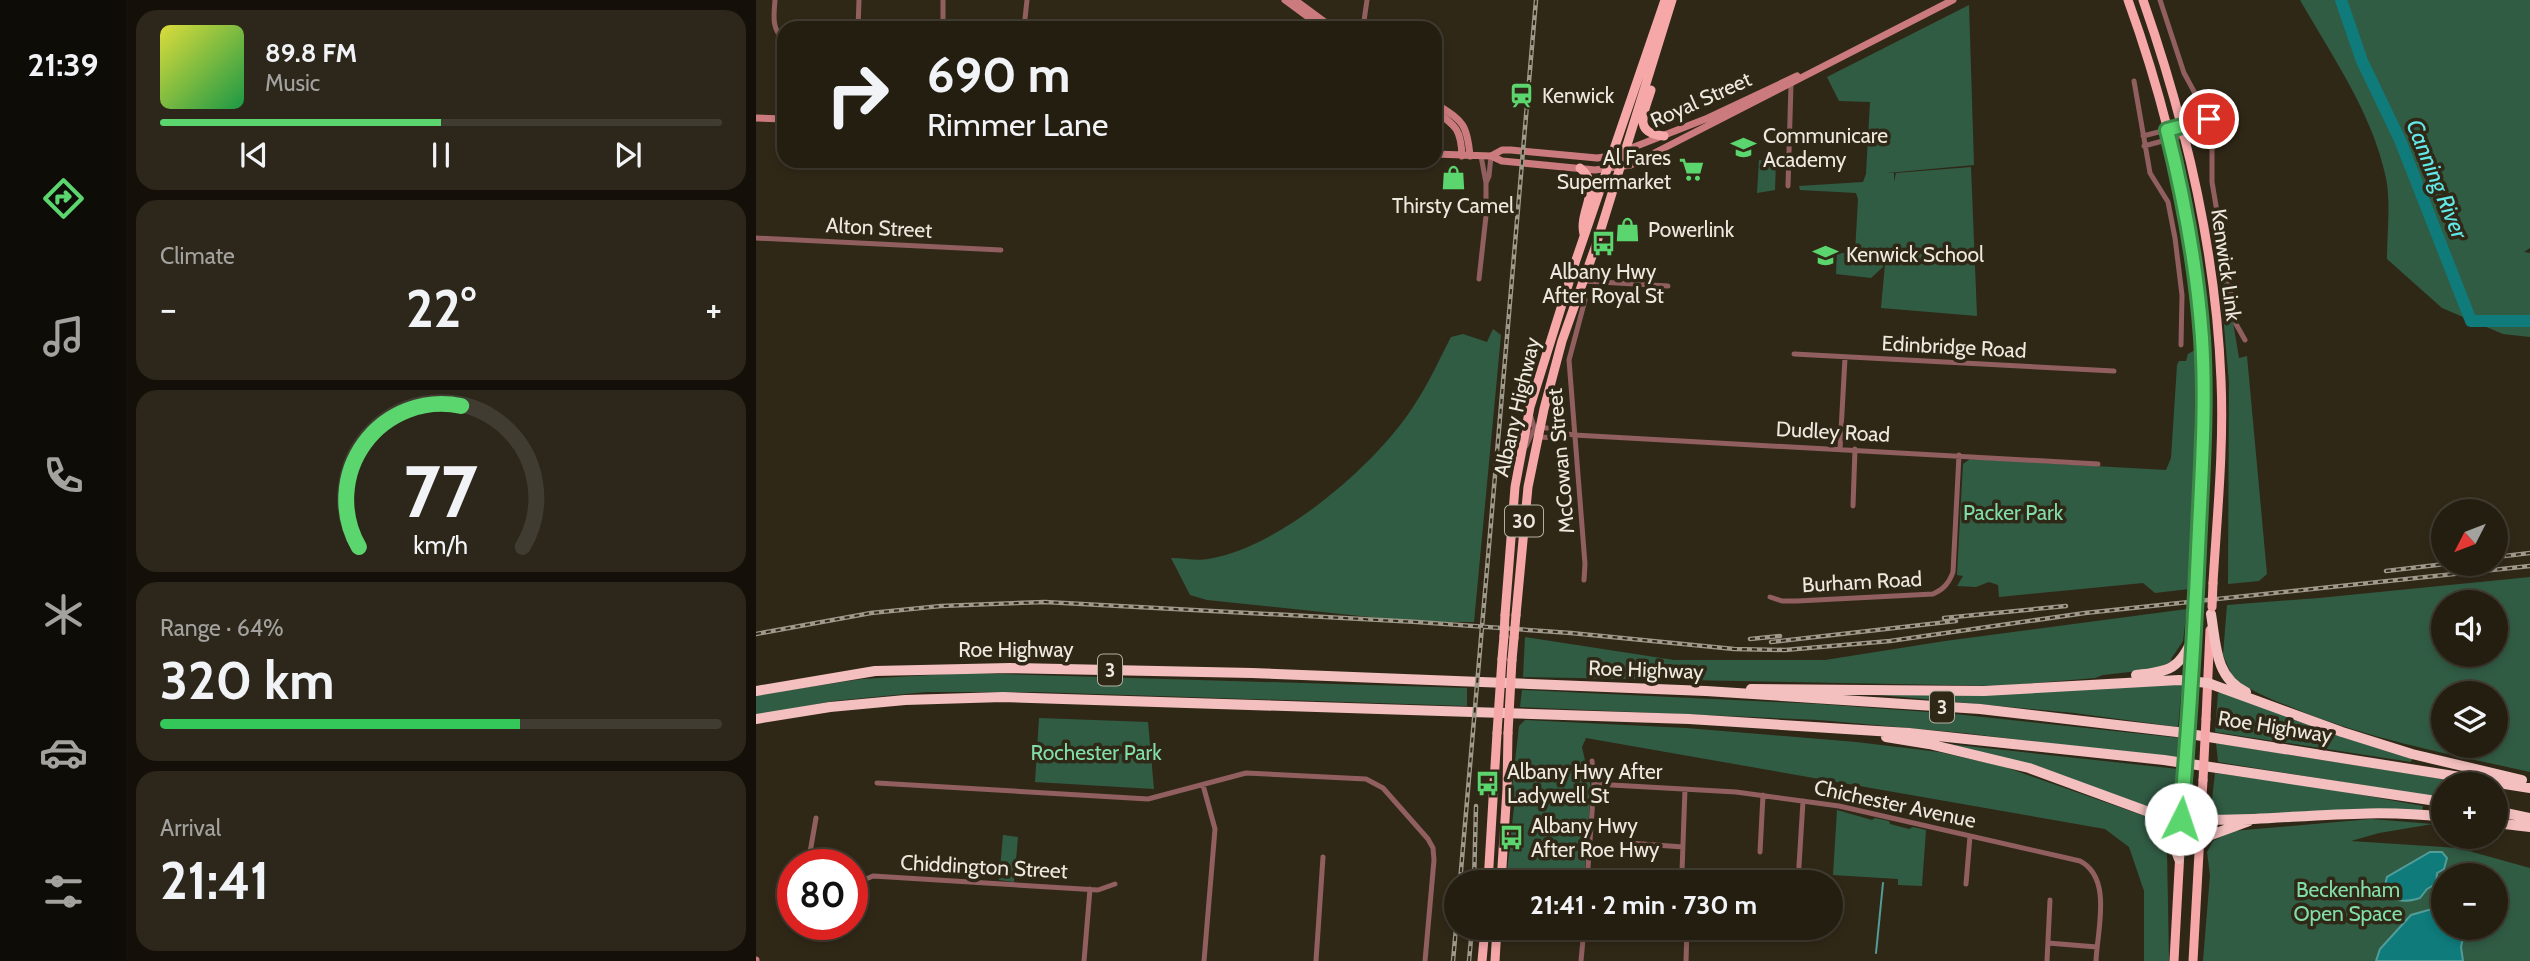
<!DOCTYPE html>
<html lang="en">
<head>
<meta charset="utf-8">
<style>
	body { margin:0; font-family:Cabin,sans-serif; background:#2c271a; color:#f1f3f6; height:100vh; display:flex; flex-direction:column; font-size:26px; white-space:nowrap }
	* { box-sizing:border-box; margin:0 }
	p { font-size:23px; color:#a3a29f }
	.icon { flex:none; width:38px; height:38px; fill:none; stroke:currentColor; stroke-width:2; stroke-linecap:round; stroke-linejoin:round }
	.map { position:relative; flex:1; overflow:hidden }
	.drawer { display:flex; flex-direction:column; gap:10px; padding:10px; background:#141009; width:630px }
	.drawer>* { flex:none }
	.top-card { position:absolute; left:21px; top:21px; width:665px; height:147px; border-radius:21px; box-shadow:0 4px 10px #0003,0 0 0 2px #413c31; background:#241e11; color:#f1f3f6; overflow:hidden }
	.needle { width:46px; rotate:228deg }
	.buttons { position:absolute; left:1675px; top:499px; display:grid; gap:14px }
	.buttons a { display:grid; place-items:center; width:77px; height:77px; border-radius:50%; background:#241e11; box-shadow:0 4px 10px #0003,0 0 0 2px #413c31; font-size:35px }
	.speed { position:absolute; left:21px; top:849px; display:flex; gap:14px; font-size:35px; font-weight:700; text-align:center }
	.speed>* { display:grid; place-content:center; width:91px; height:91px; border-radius:50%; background:#241e11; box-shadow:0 4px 10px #0003,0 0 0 2px #413c31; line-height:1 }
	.speed .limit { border:10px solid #d22; background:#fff; color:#111 }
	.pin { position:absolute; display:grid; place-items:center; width:60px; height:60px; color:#fff; margin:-30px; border:4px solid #fff; border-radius:50%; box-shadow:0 2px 7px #0007 }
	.me { position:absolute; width:77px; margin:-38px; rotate:4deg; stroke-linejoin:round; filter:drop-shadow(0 0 5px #0008) }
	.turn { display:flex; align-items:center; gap:24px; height:147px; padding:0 35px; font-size:32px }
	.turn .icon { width:91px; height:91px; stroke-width:2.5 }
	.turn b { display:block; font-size:49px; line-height:60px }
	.big { font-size:52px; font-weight:700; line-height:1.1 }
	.drawer .tile { flex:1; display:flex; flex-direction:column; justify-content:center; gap:10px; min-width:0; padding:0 24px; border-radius:21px; background:#2c271a }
	.drawer .dial { align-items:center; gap:0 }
	.dial svg { height:182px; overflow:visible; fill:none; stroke:#413c31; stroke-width:7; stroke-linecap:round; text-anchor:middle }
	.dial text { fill:#f1f3f6; stroke:none }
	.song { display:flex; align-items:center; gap:21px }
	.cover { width:84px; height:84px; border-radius:10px; background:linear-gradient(135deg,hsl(60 70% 55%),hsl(140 70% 35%)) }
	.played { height:7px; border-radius:4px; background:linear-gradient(90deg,#5bd56e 50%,#413c31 50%) }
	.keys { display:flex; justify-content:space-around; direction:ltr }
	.heat { display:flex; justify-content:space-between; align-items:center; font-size:38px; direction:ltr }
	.charge { height:10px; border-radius:5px; background:linear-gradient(90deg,#34c759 64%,#413c31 0) }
	.trip { position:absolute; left:688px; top:870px; width:399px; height:70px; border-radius:35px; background:#241e11; box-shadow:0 4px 10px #0003,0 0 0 2px #413c31; font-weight:700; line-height:70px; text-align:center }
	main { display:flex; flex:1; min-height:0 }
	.dock { display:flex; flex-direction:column; width:126px; justify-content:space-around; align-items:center; background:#0e0c07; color:#a3a29f }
	.dock .icon { width:49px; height:49px }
	.dock .current { color:#5bd56e }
	.dock b { font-size:32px; color:#f1f3f6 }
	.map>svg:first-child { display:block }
	.green { fill:#315c44; fill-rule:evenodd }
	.water { fill:#0f7b7b; stroke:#529c99; stroke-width:2 }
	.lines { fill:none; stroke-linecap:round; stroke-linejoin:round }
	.stream { stroke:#529c99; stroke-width:2 }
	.river { stroke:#0f7b7b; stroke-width:12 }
	.minor { stroke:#915f5f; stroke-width:5 }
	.secondary { stroke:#cb7b7d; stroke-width:7 }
	.trunk { stroke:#f6a8a9; stroke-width:9 }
	.motorway { stroke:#f3c0bf; stroke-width:10 }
	.rail-casing { stroke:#9f998b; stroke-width:4.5 }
	.rail { stroke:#302817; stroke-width:2; stroke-dasharray:5; stroke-linecap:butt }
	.trunk-bridge { stroke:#f6a8a9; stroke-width:9 }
	.route-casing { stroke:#3b8a48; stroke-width:18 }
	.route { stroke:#5bd56e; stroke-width:12 }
	.labels { text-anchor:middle; stroke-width:7; stroke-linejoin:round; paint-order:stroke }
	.shield { fill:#302817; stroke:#b5afa2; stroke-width:2 }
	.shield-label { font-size:19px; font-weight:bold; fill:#eee9de }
	.poi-label { font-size:21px; fill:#eee9de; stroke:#302817; text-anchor:start }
	.street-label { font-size:21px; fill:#eee9de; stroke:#302817 }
	.park-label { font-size:21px; fill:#81deaa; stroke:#302817 }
	.water-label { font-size:23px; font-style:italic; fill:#62e9e9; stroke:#302817 }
</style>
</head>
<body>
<main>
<nav class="dock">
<b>21:39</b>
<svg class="icon current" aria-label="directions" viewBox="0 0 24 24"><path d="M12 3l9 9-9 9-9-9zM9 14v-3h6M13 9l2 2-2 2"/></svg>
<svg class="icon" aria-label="music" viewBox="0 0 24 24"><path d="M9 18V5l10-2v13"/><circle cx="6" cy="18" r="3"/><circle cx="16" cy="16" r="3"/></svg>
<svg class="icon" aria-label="phone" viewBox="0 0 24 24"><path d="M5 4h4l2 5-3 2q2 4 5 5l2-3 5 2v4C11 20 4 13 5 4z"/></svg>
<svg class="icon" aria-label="climate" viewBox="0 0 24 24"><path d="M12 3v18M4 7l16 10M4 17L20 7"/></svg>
<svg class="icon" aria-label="car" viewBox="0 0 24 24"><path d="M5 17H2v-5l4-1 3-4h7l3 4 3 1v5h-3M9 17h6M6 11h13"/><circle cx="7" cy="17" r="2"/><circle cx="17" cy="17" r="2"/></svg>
<svg class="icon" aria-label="filters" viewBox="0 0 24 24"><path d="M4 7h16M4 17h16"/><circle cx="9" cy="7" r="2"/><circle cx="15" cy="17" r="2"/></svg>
</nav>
<section class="drawer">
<div class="tile">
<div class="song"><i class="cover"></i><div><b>89.8 FM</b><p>Music</p></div></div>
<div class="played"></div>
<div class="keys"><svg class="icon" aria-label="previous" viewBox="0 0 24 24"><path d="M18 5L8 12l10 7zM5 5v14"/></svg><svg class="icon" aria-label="pause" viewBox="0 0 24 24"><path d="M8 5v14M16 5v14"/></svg><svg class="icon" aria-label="next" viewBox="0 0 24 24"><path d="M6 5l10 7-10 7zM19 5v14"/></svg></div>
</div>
<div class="tile"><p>Climate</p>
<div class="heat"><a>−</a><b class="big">22°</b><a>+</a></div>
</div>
<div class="tile dial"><svg viewBox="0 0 100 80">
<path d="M14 69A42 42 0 1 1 86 69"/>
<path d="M14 69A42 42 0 0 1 59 7" stroke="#5bd56e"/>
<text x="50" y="56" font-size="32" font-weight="700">77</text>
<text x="50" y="72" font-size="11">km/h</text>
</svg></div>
<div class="tile"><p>Range · 64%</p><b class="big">320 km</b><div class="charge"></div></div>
<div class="tile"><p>Arrival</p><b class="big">21:41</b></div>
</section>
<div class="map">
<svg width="1774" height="961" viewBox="0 0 1774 961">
	<rect width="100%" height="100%" fill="#302817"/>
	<path class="green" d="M1544,0H1774V248L1768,252L1774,253V337L1747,334L1686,308L1631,259C1631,233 1635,203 1630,178C1616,112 1577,58 1544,0Z
		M1213,5L1218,165L1131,173H1138V182L1140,173L1215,167L1221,316L1125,308L1130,253L1127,267L1115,278L1080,274L1081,253H1099L1102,199L1100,193L1044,190L1043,186L1107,182L1110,174L1114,102L1083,101L1071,77Z
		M1003,160L1020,161L1019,190L1001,193Z
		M1463,268H1468L1483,358L1491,356L1511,574L1503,581L1472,584L1473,383Z
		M737,329L745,335L718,622H661L451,600L434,595L415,558C427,558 441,561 452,559C523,548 619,466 657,407C672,385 683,360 695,337L707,334L731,342Z
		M1439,350L1437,585H1433V589L1399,593L1387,583L1243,597L1242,585L1233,582L1220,587L1201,586L1207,576L1201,575L1207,464L1214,459L1410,470L1415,458L1421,365L1423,361H1430L1432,354Z
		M1774,577V772C1694,754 1611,739 1535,707C1512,698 1492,690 1473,675L1475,673L1467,655L1471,605L1563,598ZM1687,602H1740V654H1687ZM1687,693H1740V746H1687Z
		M1431,609L1427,641L1415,659L1416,661L1400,669L1347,675L1339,678L1244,686L767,677L769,637L918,660H1069L1189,641Z
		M210,673L711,688V706L279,692H170L77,701L0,716V695L106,679Z
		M1426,684L1422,727L1318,713L1124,695V692Z
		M766,690L1063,704L1199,714L1424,738L1423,759L1208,733L1063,720L764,707Z
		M1466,692L1586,737L1656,759L1655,762L1459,732L1462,693Z
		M283,718L392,722L398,789L279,782Z
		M769,720L930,728L1100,742L1183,752L1249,767L1397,819L1408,828L1411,851L1413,961H1388V891L1373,847L1349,829L830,738L826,747L835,787L828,882H750L758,807L755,797L763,726Z
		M1460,743L1717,784H1687V798L1462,762Z
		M1192,744L1422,769L1418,810L1404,812L1192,746Z
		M1459,773L1562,787L1667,806L1666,812L1454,816Z
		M1081,810L1116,820L1119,818L1133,821L1134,824L1153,829L1157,827L1170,830L1166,886L1142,885V879L1077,875Z
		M1615,819L1677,824L1623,833L1595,841L1702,848L1774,868V961H1447L1454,875L1451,852L1457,841L1477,831ZM1687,875H1740V928H1687Z
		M247,835L262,837L258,882L243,880Z"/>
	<path class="water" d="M1674,852H1686L1691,858L1688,869L1681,873L1680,884L1671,889L1664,898C1648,903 1634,903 1629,885L1631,877Z
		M1676,909L1687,910V928H1709L1705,947L1707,961H1620L1624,949L1655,915Z"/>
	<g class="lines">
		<path class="stream" d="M1120,953L1127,883"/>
		<path class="river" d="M1585,0L1606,61L1644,140L1715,321H1774"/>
		<path class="minor" d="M19,0C18,14 15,30 28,39
			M1404,0L1428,73L1453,119L1456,134V182L1480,324L1489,340
			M102,28L103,0
			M187,28V0
			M268,28L271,0
			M607,28L611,0
			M1378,81L1394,173L1412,202L1419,238L1426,295L1425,345
			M1387,136L1453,119
			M1388,146L1455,128
			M730,183L733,176L735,156
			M1032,186L1035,84
			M0,238L245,250
			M723,279L730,216V183L725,156
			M827,281L912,286
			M1038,354L1358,371
			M775,417L781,437L805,438L811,434
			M770,446L777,431L783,427L805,430L811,434L818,435L1342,464
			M1084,449L1089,358
			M1097,506L1099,449
			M828,580L829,564L813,360L829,300
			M1014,597L1026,601H1041L1177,594C1188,589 1193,583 1197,572L1203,455
			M121,783L392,799L490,773L610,779L627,788L672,839L677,848L678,860L669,961
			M838,784L980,792L1083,806L1324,861C1357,878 1341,931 1340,961
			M447,785L459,829L448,961
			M873,843L927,847
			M1004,852L1007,795
			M52,864L60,818
			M926,871L929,789
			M831,882L838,784L836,761
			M1042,882L1047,801
			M1210,884L1214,836
			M96,885L117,876L342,890L359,884
			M1001,928L1070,931
			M1292,943L1341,947
			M328,961L334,889
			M560,961L567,857
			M825,961L828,928
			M930,961L931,928
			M1291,961L1294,900"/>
		<path class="secondary" d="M529,0L567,28
			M539,0L577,28
			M679,103C706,121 711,122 714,156
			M679,111C700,126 705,129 706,156
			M0,118L28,119
			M679,154L735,156L746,150H755L841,158L855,156L952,118L1041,76
			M735,156L746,161L839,170L875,165L1197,0
			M0,960V961"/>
		<path class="trunk" d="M1372,0C1416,122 1444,253 1448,383C1449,450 1444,518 1441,584
			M1387,0C1430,123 1460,250 1465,380C1468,448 1461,516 1457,583
			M895,90C889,111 875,133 908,136
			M824,168C848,187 822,211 828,234
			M749,615L759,487L774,407L820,260L909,0
			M760,615L772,487L788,409L806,341L840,245L916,0
			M746,659L748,636
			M756,660L758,638
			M1432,717L1439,607
			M1450,719L1454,630
			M1429,761L1431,742
			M732,882L741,733
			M745,882L751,789L752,733
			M726,961L729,928
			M739,961L741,928
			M1418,961L1428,778
			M1437,961L1447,780"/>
		<path class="motorway" d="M1455,614C1460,644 1459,678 1490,692
			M1380,675C1414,672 1425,668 1438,635
			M995,689L1228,691L1423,680L1452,683L1586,732L1656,754L1766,780
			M0,691L119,671L254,668L496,673L950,691L1224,709L1421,732L1774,788
			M0,719L74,707L149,700L247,697L933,719L1153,733L1408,760L1687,802
			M1130,737L1173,744L1273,768L1401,815C1434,821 1465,820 1498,819C1560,816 1625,809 1687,817
			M1740,811L1774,818
			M1401,815L1410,825L1423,859
			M1740,823L1774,827
			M1444,844L1455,835L1493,821"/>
		<defs>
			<path id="rail" d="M1740,557L1774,553
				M1630,571L1689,564
				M1188,618L1310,606
				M0,634L115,613L185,606L289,602L661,622L815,633L978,649L1029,650L1134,641L1329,613L1774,566
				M994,639L1024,636
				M1015,642L1200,621
				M704,882L780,0
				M718,882L720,806
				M697,961L700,928
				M713,961L716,928"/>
		</defs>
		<use href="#rail" class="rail-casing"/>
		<use href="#rail" class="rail"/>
		<path class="trunk-bridge" d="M1439,607L1441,584
			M1456,607L1457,583
			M748,636L749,615
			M758,638L760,615
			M741,733L746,659
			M752,733L756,660
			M1431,742L1432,717
			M1428,778L1429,761
			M1447,780L1450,719"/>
	</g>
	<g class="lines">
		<defs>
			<path id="route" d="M1425,819C1433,722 1439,625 1443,528C1446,465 1450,401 1446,338C1441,267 1428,198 1411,130L1453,119"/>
		</defs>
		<use href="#route" class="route-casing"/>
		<use href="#route" class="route"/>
	</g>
	<defs>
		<symbol id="station-bare" viewBox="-9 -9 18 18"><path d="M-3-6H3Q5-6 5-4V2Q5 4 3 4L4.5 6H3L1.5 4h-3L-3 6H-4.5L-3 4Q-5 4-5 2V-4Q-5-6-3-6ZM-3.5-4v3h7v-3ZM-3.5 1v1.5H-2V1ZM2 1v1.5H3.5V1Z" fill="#5bd56e" stroke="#302817" stroke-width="2.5" paint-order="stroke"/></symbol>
		<symbol id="school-bare" viewBox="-9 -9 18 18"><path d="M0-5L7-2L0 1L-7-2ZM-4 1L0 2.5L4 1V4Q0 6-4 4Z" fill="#5bd56e" stroke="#302817" stroke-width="2.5" paint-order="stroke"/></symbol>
		<symbol id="supermarket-bare" viewBox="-9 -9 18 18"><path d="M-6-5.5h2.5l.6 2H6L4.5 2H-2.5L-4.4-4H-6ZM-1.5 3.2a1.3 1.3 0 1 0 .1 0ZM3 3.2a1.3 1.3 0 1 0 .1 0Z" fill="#5bd56e" stroke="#302817" stroke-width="2.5" paint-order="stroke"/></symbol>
		<symbol id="shop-bare" viewBox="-9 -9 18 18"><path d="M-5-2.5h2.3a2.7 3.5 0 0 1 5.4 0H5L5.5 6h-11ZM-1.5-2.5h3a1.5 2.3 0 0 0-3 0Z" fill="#5bd56e" stroke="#302817" stroke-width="2.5" paint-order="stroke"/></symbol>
		<symbol id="bus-bare" viewBox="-9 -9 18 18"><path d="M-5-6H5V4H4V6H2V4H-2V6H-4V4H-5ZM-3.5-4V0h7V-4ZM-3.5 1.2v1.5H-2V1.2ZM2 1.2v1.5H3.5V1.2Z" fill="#5bd56e" stroke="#302817" stroke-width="2.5" paint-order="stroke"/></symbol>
	</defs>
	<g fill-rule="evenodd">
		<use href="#station-bare" x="748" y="78" width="35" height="35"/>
		<use href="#school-bare" x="970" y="130" width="35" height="35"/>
		<use href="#supermarket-bare" x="918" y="152" width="35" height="35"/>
		<use href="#shop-bare" x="680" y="160" width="35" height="35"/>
		<use href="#shop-bare" x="854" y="212" width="35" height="35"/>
		<use href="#bus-bare" x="830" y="226" width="35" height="35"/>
		<use href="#school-bare" x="1052" y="238" width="35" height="35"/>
		<use href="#bus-bare" x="714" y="766" width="35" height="35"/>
		<use href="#bus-bare" x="738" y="820" width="35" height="35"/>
	</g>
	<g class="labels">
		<g class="shield">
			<rect x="749" y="505.5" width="38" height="31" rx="5"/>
			<rect x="342" y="654.5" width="24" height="31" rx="5"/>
			<rect x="1174" y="691.5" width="24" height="31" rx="5"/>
		</g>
		<g class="shield-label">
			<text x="768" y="528">30</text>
			<text x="354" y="677">3</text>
			<text x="1186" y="714">3</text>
		</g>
		<g class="poi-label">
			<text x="786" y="103">Kenwick</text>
			<text x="1007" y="143">Communicare<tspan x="1007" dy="24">Academy</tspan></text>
			<text x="915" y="165" text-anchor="end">Al Fares<tspan x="915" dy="24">Supermarket</tspan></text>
			<text x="697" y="213" text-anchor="middle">Thirsty Camel</text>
			<text x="892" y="237">Powerlink</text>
			<text x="1090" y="262">Kenwick School</text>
			<text x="847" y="279" text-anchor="middle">Albany Hwy<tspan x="847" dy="24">After Royal St</tspan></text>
			<text x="751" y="779">Albany Hwy After<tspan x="751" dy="24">Ladywell St</tspan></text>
			<text x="775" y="833">Albany Hwy<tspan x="775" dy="24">After Roe Hwy</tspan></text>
		</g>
		<g class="street-label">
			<text transform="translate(945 100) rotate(-24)" y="7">Royal Street</text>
			<text transform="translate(123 228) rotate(3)" y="7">Alton Street</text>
			<text transform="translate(1470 265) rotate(82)" y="7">Kenwick Link</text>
			<text transform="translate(1198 347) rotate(3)" y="7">Edinbridge Road</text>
			<text transform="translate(761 407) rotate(-77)" y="7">Albany Highway</text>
			<text transform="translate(1077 432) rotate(3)" y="7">Dudley Road</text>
			<text transform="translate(805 461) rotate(-95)" y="7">McCowan Street</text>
			<text transform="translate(1106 582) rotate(-3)" y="7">Burham Road</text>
			<text x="260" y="657">Roe Highway</text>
			<text transform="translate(890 670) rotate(2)" y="7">Roe Highway</text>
			<text transform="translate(1519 727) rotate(9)" y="7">Roe Highway</text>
			<text transform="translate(1139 804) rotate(12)" y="7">Chichester Avenue</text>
			<text transform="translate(228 867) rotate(3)" y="7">Chiddington Street</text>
		</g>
		<g class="park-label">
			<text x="1257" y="520">Packer Park</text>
			<text x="340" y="760">Rochester Park</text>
			<text x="1592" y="897">Beckenham<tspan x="1592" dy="24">Open Space</tspan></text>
		</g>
		<g class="water-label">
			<text transform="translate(1681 179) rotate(68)" y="8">Canning River</text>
		</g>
	</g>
</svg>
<div class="buttons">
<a><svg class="needle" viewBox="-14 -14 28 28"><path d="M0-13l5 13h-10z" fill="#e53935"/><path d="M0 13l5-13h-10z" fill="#a3a29f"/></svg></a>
<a><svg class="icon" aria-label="sound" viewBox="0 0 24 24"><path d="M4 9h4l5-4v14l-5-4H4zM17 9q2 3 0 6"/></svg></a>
<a><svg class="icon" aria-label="layers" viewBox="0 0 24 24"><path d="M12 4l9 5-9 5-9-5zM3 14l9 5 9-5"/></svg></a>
<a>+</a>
<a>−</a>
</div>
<div class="speed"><div class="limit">80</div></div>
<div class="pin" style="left:1453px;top:119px;background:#d93025"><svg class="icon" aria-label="arrive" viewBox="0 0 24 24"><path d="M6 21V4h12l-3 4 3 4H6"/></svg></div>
<svg class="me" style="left:1425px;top:819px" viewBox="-20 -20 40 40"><circle r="19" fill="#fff"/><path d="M0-13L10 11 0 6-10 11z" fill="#5bd56e"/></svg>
<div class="trip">21:41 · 2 min · 730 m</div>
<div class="top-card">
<div class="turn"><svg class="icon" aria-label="right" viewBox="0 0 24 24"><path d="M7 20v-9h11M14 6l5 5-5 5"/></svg><div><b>690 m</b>Rimmer Lane</div></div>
</div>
</div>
</main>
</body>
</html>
